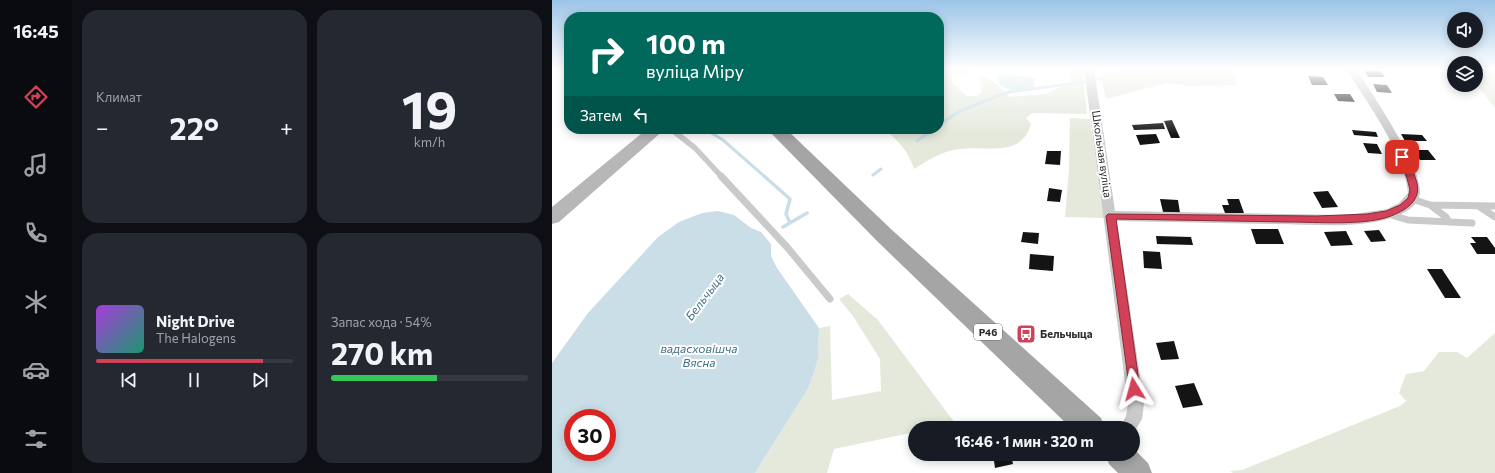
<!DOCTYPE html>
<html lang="ru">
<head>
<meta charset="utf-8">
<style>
	body { margin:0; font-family:Commissioner,sans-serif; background:#242831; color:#f1f3f6; height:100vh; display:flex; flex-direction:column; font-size:15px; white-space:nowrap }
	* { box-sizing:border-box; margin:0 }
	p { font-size:13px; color:#9ea1a6 }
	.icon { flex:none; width:22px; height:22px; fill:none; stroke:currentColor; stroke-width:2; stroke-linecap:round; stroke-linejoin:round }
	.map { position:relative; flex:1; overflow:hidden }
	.details { display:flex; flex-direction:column; gap:10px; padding:10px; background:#0d0f14; width:480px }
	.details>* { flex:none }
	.guide { position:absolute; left:12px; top:12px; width:380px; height:122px; border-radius:16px; box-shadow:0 2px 10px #0003; background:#00695c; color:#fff; overflow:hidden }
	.fabs { position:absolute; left:895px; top:12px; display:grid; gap:8px }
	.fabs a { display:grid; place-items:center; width:36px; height:36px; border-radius:50%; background:#171b24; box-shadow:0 2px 10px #0003; font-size:20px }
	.speed { position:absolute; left:12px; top:409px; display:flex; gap:8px; font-size:20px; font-weight:700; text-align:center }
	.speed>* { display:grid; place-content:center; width:52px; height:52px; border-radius:50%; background:#171b24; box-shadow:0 2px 10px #0003; line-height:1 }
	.speed .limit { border:6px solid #d22; background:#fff; color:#111 }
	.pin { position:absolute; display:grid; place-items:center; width:34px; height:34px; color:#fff; margin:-17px; border-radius:8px; box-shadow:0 2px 6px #0006 }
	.me { position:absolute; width:44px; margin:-22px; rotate:352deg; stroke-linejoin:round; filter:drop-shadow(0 0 3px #0008) }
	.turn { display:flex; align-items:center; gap:14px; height:84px; padding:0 16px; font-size:18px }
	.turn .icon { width:52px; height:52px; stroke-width:2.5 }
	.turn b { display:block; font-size:28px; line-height:34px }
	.then { display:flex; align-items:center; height:38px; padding:0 16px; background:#0003; gap:8px; font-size:15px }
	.big { font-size:30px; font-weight:700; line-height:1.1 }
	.details .widget { flex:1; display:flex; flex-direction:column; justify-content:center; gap:6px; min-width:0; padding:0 14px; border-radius:16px; background:#242831 }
	.details .dial { align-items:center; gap:0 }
	.dial b { font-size:52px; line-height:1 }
	.song { display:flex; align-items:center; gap:12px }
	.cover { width:48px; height:48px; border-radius:6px; background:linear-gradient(135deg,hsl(280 70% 55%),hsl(160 70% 35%)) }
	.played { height:4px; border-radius:2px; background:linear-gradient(90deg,#d24157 85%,#363941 85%) }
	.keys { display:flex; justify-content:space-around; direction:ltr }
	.heat { display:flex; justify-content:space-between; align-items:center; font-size:22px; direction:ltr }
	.charge { height:6px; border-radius:3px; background:linear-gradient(90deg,#34c759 54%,#363941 0) }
	.details .tiles { flex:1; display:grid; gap:10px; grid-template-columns:repeat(2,1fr) }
	.trip { position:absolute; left:356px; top:421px; width:232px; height:40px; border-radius:20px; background:#171b24; box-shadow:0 2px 10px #0003; font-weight:700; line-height:40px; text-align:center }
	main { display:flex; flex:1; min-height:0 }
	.dock { display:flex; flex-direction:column; width:72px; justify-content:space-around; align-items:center; background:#090b0e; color:#9ea1a6 }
	.dock .icon { width:28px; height:28px }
	.dock .on { color:#d24157 }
	.dock b { font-size:18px; color:#f1f3f6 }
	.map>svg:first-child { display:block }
	.green { fill:#e4e9dc }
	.water { fill:#cadee7; fill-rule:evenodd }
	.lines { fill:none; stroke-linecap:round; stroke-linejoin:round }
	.stream-far1 { stroke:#cadee7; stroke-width:3 }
	.stream { stroke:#cadee7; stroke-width:3.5 }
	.building { fill:#141414 }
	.path { stroke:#cacaca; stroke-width:2.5; stroke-dasharray:2.5 2.5; stroke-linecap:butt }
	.service-far1 { stroke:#cacaca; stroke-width:5.5 }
	.service { stroke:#cacaca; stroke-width:7 }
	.minor { fill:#cacaca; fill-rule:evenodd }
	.secondary { fill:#b7b7b7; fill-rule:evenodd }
	.primary { fill:#a5a5a5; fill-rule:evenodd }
	.route { fill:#d24157; stroke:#882a39 }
	.labels { text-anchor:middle; stroke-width:4; stroke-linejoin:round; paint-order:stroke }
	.shield { fill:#fff; stroke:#6c6c6c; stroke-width:1 }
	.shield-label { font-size:10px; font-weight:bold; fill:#2d2d2d }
	.street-label { font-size:11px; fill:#2d2d2d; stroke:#fff }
	.poi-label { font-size:11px; font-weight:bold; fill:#2d2d2d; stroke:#fff; text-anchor:start }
	.water-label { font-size:12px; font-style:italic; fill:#447186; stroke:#fff }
</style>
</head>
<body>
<main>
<nav class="dock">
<b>16:45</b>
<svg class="icon on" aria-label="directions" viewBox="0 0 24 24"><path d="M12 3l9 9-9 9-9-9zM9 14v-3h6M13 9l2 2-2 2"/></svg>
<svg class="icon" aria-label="music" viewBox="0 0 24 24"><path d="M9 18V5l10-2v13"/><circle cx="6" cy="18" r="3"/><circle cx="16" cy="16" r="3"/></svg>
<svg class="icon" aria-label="phone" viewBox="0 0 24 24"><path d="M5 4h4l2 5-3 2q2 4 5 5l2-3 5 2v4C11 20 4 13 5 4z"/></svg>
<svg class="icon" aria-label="climate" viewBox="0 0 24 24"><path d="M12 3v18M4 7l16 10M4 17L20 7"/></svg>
<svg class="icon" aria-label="car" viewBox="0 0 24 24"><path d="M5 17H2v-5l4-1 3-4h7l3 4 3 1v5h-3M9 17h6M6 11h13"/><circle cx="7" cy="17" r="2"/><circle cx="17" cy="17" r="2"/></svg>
<svg class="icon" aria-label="filters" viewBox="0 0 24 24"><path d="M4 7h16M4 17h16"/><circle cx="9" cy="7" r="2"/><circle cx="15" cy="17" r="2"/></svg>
</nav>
<section class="details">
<div class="tiles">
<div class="widget"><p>Климат</p>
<div class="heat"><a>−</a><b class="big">22°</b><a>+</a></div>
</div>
<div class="widget dial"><b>19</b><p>km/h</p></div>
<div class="widget">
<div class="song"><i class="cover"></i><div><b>Night Drive</b><p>The Halogens</p></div></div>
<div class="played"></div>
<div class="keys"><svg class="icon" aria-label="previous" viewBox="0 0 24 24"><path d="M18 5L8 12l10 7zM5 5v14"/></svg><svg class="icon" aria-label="pause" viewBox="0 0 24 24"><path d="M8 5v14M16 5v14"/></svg><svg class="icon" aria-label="next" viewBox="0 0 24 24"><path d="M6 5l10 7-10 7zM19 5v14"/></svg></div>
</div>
<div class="widget"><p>Запас хода · 54%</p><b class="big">270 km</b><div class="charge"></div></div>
</div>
</section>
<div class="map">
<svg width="943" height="473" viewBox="0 0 943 473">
	<rect width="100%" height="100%" fill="#fff"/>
	<path class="green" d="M387,69H423L413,75L400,77L401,84L415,96H424L430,92L428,78C439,76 450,90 458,97L494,94L519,82L518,69H530L535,114L480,113L474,118L479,124C469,159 434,145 407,149C390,151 377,160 362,169C357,152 346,140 332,129H387Z
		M568,69H682L685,85L636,86L615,83L554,99L549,76L559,75Z
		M924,69H943V108L926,86L913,85H924Z
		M518,118L538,119L552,218L513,217L517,171Z
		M296,294L326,320L403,423L380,428H363V432L282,449L275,473H203L257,387L266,360L267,328L278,326L280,400L329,391L328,359L301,316L287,299Z
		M943,333V473H681L678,471L690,470L848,406L854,401L847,393L854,374L872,371L887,352H905L915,358Z"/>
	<path class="water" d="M448,73L481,78L483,80L481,90C469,92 442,91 445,74Z
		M166,211L182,215L199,228L209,232L219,244V256L225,268L267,328L266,360L257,387L203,473H0V363L36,313L106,237L127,222L150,213ZM21,418H55V452H21Z"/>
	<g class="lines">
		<path class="stream-far1" d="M546,79L551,78L561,69
			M387,125L408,111L456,92L532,82
			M153,129L171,140L213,177
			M365,141L382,129
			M321,175L329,169"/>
		<path class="stream" d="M212,176L238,199L234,214L238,223
			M231,227L255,213"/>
	</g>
	<path class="building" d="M812,70L828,71L833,77H816Z
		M756,76L771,77L776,85H760Z
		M821,84L835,85L840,93L825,92Z
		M782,94H798L803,102L786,101Z
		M620,120L628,138H619L612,121Z
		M611,123L613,129L582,130L580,125Z
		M800,130L824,132L826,137L802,135Z
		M604,134L608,143L588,145L584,135Z
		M849,134L870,135L875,141H853Z
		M811,143L825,144L830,154L816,153Z
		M861,150H876L884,160H868Z
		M495,151H509L508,165L493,164Z
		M497,188L510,190L508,202L495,201Z
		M776,191L786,207L770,208L761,192Z
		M608,199L626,200L628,213L611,212Z
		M675,199H687L692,213H673L670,205H677Z
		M699,229H726L732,244H704Z
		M827,230L834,241L819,242L812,231Z
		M794,231L801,245L779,246L772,232Z
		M471,232L487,233L486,244L469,242Z
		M604,236L639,237L641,245L605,244Z
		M919,237H935L943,248V254H925L918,243H924Z
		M591,251L608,252L610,269L592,268Z
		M478,254L502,256L501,271L477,269Z
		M875,269H890L909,298H893Z
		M622,341L627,359L609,360L604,343Z
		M642,383L651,405L631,408L623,386Z
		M441,454H459L461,464L443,468Z"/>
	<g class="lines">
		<path class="path" d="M469,337L474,334"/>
		<path class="service-far1" d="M119,129L143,148L170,177"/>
		<path class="service" d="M169,176L235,247L278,299
			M860,199L878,205L943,206
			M878,205L894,217L897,222
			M928,207L943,217
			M836,214L856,220L920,223"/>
		<path class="minor" d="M532,69H542L563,211L796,215L835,209L847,203L856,193C853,154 815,102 794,69H804C820,93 869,166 868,192C867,212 838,219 823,222C790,228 755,224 723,224C670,223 617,222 565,221L592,404L590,419L581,434V428H568L574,416L576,404Z"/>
		<path class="secondary" d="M95,129H113L7,222L0,224V207Z"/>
		<path class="primary" d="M215,129H234L340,230L549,418L553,428H519L326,242Z
			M581,448L596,463L600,473H566L557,464L553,454H581Z"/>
	</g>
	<linearGradient id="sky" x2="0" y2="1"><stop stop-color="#9cc5e8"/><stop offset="0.51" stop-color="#fff"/><stop offset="1" stop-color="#fff" stop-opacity="0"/></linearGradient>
	<rect width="943" height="135" fill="url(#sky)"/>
	<path class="route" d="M850,154C856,156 861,171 863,177C872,198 857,209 839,216C813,226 765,222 736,222C679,221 621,220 564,219L588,389L586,393L582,394L578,393L554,216L556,214L765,216L815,214L834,211L848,205L856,198L858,190L855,178L846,157Z"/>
	<defs>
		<symbol id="bus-square" viewBox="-11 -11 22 22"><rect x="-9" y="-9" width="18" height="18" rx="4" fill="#d24157" stroke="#fff"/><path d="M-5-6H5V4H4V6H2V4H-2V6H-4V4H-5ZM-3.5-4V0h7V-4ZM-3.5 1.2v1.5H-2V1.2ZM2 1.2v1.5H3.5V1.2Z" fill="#fff"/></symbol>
	</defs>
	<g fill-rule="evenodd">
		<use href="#bus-square" x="463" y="323" width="22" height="22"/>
	</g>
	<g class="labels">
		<rect class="shield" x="422" y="324" width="28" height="16" rx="3"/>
		<g class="shield-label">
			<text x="436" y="336">Р46</text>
		</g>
		<g class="street-label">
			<text transform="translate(550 154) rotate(82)" y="4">Школьная вуліца</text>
		</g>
		<g class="poi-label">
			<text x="488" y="338">Бельчыца</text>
		</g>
		<g class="water-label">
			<text transform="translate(153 297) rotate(-53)" y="4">Бельчыца</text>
			<text x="147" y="353">вадасховішча<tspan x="147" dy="14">Вясна</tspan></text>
		</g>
	</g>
</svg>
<div class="fabs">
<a><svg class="icon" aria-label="sound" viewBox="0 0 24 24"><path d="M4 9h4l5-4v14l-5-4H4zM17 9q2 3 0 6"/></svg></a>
<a><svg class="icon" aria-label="layers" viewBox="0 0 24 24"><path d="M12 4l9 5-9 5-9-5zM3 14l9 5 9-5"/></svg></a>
</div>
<div class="speed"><div class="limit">30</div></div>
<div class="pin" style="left:850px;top:157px;background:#d93025"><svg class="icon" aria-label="arrive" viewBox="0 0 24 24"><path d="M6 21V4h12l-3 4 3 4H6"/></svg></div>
<svg class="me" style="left:582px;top:389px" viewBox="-20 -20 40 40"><path d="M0-17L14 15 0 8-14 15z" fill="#d24157" stroke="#fff" stroke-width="4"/></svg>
<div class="trip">16:46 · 1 мин · 320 m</div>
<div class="guide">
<div class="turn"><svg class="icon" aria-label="right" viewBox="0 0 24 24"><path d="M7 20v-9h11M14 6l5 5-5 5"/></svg><div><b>100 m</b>вуліца Міру</div></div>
<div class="then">Затем<svg class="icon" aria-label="left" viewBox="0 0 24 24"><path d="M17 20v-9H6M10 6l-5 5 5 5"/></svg></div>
</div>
</div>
</main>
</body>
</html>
